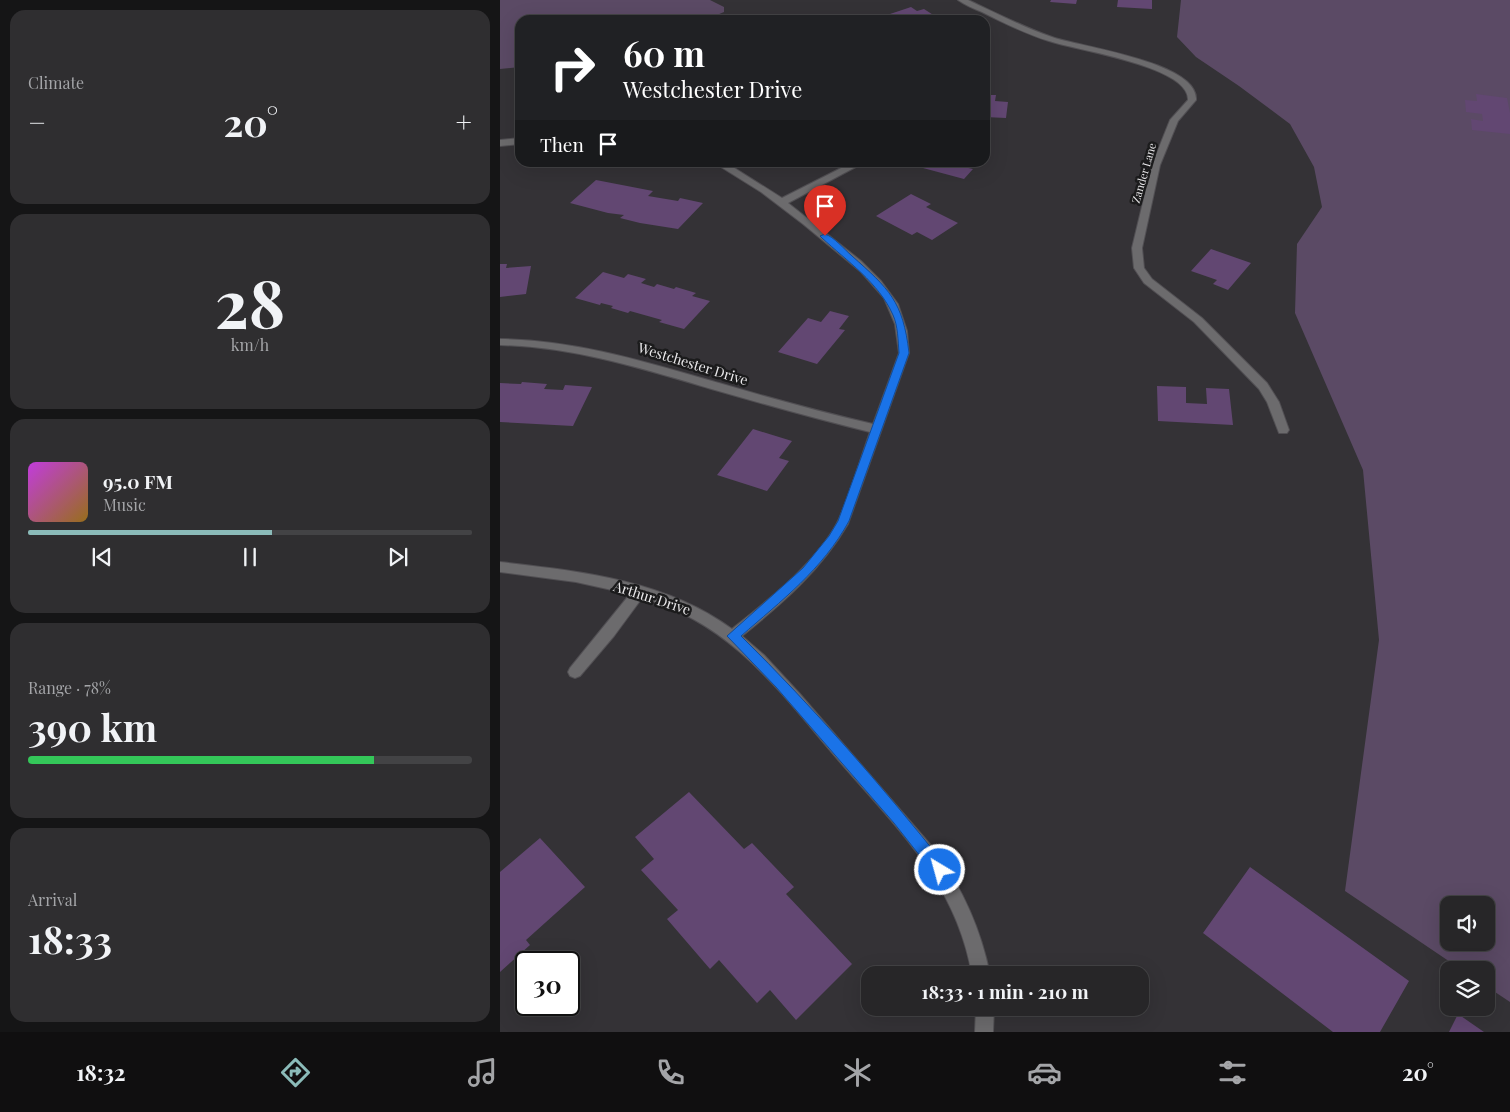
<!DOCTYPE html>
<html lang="en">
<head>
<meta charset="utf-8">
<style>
	body { margin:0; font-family:"Playfair Display",serif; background:#2f2e30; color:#f1f3f6; height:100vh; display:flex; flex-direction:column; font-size:19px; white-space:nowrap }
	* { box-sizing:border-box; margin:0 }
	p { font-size:16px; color:#a4a5a8 }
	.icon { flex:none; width:28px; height:28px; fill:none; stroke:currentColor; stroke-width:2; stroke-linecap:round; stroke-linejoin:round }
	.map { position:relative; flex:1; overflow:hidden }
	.sheet { display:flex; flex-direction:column; gap:10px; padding:10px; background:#151516; width:500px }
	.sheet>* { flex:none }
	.banner { position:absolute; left:15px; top:15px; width:475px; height:152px; border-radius:15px; box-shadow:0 5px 20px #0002,0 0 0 1px #434345; background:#202124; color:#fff; overflow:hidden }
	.controls { position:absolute; left:940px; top:896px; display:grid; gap:10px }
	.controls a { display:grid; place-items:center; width:55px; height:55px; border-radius:10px; background:#272628; box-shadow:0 5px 20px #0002,0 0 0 1px #434345; font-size:25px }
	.speed { position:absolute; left:15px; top:951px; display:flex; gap:10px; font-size:25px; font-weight:700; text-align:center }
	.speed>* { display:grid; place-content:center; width:65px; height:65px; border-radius:50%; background:#272628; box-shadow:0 5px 20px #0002,0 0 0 1px #434345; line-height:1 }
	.speed .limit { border:2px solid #111; border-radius:8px; background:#fff; color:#111 }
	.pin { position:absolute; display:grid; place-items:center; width:42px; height:42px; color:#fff; margin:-51px -21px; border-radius:50% 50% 50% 0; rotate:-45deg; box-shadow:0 0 5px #0007 }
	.pin .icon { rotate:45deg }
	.me { position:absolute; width:55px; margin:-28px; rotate:323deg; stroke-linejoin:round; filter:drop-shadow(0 0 4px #0008) }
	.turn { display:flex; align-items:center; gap:18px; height:105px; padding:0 25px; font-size:22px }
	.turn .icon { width:65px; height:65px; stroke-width:2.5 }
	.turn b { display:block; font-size:35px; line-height:42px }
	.then { display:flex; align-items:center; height:48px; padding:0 25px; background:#0003; gap:10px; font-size:19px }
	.big { font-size:38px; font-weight:700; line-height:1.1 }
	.sheet .tile { flex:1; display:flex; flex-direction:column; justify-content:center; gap:8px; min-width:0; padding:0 18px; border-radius:15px; background:#2f2e30 }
	.sheet .dial { align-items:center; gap:0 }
	.dial b { font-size:65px; line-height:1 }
	.song { display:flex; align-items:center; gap:15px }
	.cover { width:60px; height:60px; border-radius:8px; background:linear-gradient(135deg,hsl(290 70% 55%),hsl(40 70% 35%)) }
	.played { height:5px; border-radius:2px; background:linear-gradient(90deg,#8bbbb9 55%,#434345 55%) }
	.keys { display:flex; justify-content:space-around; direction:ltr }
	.heat { display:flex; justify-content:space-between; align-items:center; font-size:28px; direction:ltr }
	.charge { height:8px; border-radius:4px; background:linear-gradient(90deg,#34c759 78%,#434345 0) }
	.trip { position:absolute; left:361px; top:966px; width:288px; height:50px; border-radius:15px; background:#272628; box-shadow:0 5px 20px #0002,0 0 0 1px #434345; font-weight:700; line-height:50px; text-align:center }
	.tab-bar { display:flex; height:80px; justify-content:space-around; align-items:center; background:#100f10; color:#a4a5a8 }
	.tab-bar .icon { width:35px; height:35px }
	.tab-bar .active { color:#8bbbb9 }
	.tab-bar b { font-size:22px; color:#f1f3f6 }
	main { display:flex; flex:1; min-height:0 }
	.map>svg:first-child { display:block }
	.green { fill:#5b4a65; fill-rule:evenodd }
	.building { fill:#624772 }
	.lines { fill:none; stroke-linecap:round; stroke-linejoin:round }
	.minor-casing { stroke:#514f53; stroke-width:2 }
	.minor { fill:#6c6b6d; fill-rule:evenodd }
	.route { fill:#1a73e8; stroke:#114b97 }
	.labels { text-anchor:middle; stroke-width:5; stroke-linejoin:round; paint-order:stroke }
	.far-street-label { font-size:11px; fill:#eae9eb; stroke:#1b1b1c }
	.street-label { font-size:14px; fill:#eae9eb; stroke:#1b1b1c }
</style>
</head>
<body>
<main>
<section class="sheet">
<div class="tile"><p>Climate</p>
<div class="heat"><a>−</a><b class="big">20°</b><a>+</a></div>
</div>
<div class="tile dial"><b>28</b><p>km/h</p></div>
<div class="tile">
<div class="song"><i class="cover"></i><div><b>95.0 FM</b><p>Music</p></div></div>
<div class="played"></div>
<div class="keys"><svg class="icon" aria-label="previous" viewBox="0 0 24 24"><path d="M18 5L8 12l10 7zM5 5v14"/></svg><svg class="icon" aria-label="pause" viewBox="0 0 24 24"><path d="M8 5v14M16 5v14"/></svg><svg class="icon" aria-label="next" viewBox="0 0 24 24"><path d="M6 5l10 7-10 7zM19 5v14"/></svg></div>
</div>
<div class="tile"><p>Range · 78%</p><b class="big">390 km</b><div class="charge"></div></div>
<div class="tile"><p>Arrival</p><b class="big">18:33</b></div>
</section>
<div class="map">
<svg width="1010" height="1032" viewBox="0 0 1010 1032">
	<rect width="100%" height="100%" fill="#343236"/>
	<path class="green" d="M0,0H210L224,7V12L205,20H20V67L0,69Z
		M681,0H1010V1002L986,986V970H962L845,891L879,640L863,470L795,313L797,244L822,207L814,167L790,124L739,86L696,57L677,37ZM949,905H986V942H949Z"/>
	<path class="building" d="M551,0H577L576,4L550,2Z
		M618,0H652V9L617,7Z
		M411,7L417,11L424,9L438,18L430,20H399L390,14Z
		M976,94L1007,98L1010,113V134L972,130L971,119L983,121L982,114L966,112L965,100L977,101Z
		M485,95H496L495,101L508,102L506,118L485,117Z
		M428,162H462L459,166L473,169L464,179L423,168Z
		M96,180L153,191L148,196L178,201L180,198L203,203L178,229L140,223L120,218L124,215L108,213L70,203Z
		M411,194L431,204L426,207L458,223L432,240L417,232L412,235L376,216Z
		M711,249L751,263L728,290L713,284L717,280L691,271Z
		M0,264H7L6,268L31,266L26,294L0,297Z
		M103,272L124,278L128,274L146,279L141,283L154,287L157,284L174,289L176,287L196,293L192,296L210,301L184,329L159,322L162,320L130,311L128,313L111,308L113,306L101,303L100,305L75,298Z
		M330,311L349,316L339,329L345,330L317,364L278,352L308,318L321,322Z
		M22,382L47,384L44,389L63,390L65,385L92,387L73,426L0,422V383L21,384Z
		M657,386L686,387V403L707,404L706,388L729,389L733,425L658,421Z
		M253,429L292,441L279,458L289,461L267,491L217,475Z
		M189,792L244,849L252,843L294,887L286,894L352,964L296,1020L270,990L257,1003L219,960L210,969L167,919L178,910L141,870L154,859L135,837Z
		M40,838L85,887L26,940L30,945L0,972V872Z
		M750,867L909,981L880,1032H833L703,933Z
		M958,1014L984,1032H949Z"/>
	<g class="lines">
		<defs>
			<path id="minor" d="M458,0H468C496,13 523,27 552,37C580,47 699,62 696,100L678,121L660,165L642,248L644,268L652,279L702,318L767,383L779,402L789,430L787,433H779L767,402L759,389L694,322L644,283L634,268L632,248L652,165L670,120L688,100C690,66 575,50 549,41C526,34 504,23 482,12C474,9 465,5 458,0Z
				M20,138V144L0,146V140Z
				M213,162H225L282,198L353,162H365L288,203L361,261L381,281L398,304L407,331L409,353L348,524C321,570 283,603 242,636L264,655L300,694L435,850C462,888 481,929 490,975H472C457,885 398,829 340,762C281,694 234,624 142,598L114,636L80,676L75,678L70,676L68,672L70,668L130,594L76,582L0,572V562C79,571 166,580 232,629C267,601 320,560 339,519C351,491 360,460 370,432C318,419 267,405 215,390C144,369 75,347 0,345V339C76,340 146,362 219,383C270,398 321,412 373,424L399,353L395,324L384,298L361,272L303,224L261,192Z
				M476,1008H494L493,1032H475Z"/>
		</defs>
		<use href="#minor" class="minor-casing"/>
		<use href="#minor" class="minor"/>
	</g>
	<path class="route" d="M325,234C334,237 344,249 352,256C389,289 403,301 409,353L349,521C323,569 281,601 241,636C314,708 382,786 445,865L448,870L445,875L440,878L435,875L394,823L276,687L227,636L303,568L329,536L338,521L399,353C398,340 398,326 393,315C379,283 347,261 322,238L320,236Z"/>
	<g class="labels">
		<g class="far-street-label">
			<text transform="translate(644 173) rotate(-74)" y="4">Zander Lane</text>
		</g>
		<g class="street-label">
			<text transform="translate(193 364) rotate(17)" y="5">Westchester Drive</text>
			<text transform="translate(152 598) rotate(18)" y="5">Arthur Drive</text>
		</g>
	</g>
</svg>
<div class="controls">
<a><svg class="icon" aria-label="sound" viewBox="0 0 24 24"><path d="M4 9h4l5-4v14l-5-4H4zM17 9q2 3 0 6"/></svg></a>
<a><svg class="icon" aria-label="layers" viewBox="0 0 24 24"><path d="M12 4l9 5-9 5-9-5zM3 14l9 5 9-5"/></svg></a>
</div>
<div class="speed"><div class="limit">30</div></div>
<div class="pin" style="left:325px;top:236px;background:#d93025"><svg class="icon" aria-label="arrive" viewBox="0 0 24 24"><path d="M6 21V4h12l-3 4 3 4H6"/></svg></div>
<svg class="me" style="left:440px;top:870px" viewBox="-20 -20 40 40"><circle r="17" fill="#1a73e8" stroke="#fff" stroke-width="3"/><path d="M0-11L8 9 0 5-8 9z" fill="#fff"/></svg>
<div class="trip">18:33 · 1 min · 210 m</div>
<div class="banner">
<div class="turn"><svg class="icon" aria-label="right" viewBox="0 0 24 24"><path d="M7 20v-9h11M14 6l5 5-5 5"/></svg><div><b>60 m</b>Westchester Drive</div></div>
<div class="then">Then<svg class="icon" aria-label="arrive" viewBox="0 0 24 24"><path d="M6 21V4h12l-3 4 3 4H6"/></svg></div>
</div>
</div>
</main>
<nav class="tab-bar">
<b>18:32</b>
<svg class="icon active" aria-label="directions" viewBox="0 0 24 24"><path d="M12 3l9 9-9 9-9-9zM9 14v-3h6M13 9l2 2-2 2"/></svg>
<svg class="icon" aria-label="music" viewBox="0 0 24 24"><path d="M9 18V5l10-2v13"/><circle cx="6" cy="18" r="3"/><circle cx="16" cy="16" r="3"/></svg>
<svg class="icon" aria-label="phone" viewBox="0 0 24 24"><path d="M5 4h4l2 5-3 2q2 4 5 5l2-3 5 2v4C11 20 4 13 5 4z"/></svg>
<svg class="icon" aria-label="climate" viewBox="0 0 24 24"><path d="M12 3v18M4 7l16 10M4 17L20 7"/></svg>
<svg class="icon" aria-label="car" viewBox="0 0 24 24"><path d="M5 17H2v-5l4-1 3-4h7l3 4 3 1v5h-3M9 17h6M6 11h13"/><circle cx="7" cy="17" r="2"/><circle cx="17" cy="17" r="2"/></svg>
<svg class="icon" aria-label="filters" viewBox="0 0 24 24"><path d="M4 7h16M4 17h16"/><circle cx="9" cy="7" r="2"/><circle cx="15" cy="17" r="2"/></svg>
<b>20°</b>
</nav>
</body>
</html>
